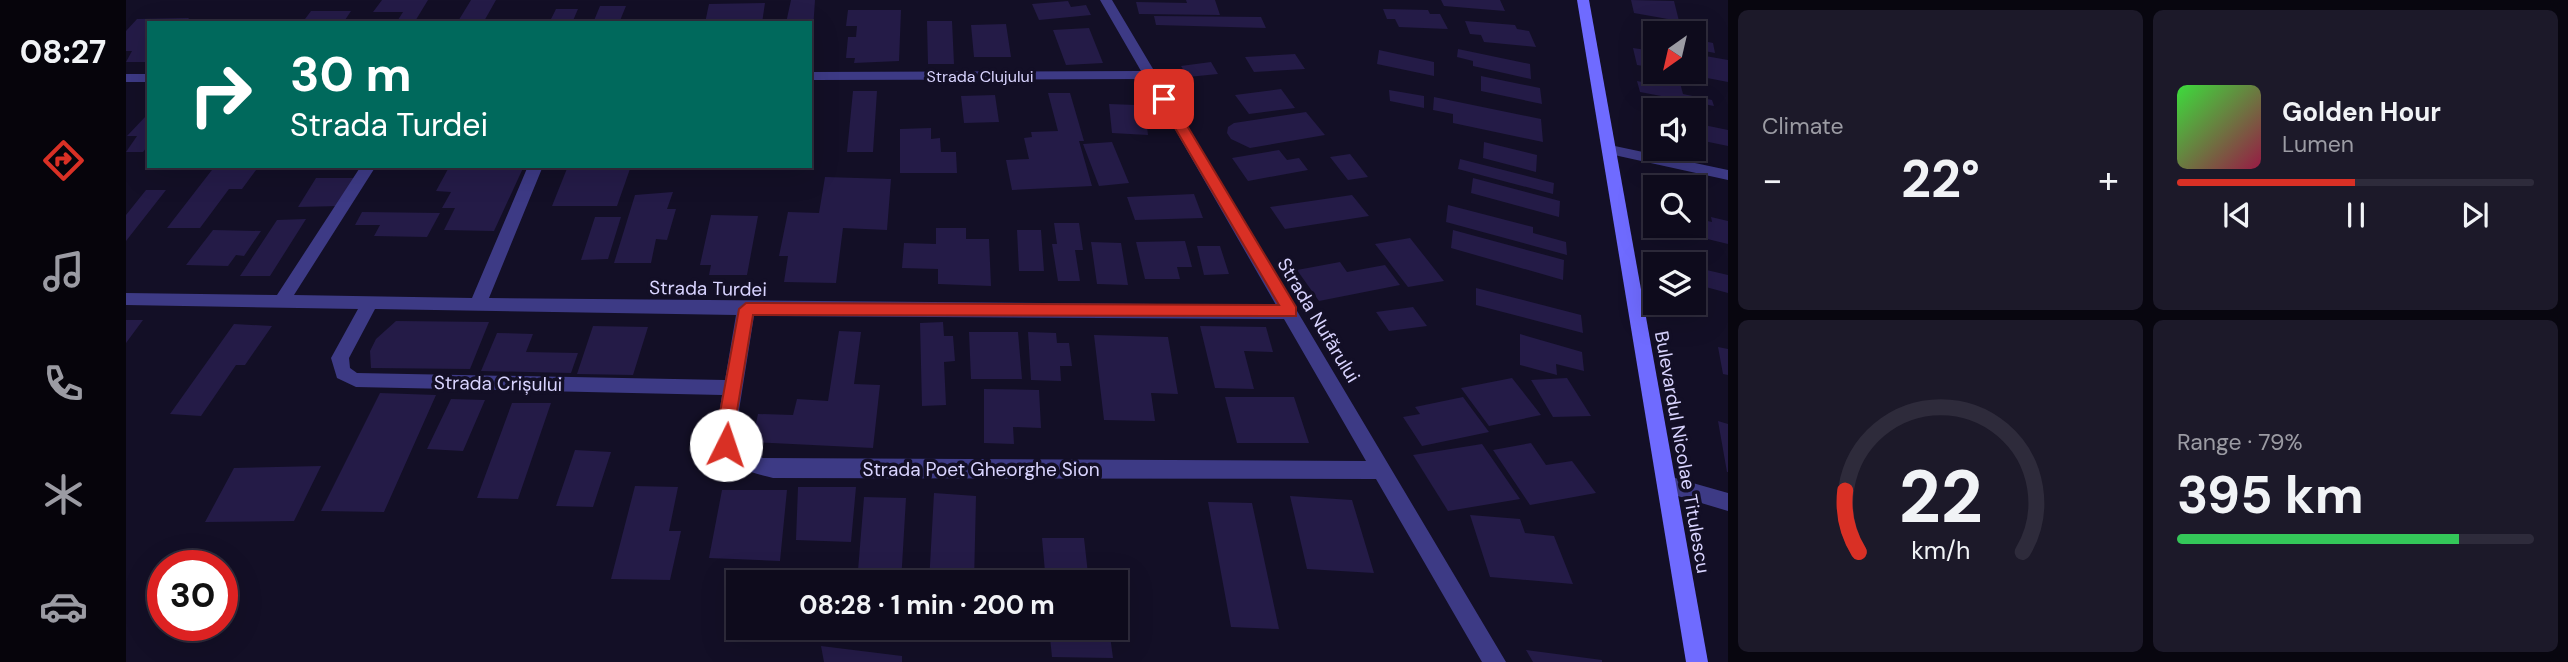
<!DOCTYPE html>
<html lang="en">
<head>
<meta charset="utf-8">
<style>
	body { margin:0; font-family:"DM Sans",sans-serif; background:#1c1929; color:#f1f3f6; height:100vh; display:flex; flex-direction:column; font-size:26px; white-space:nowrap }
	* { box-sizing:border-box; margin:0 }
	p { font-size:23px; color:#9b9ba3 }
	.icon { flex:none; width:38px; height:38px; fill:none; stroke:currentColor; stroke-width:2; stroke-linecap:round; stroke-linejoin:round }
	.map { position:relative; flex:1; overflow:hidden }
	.drawer { display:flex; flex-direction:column; gap:10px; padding:10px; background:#08060f; width:840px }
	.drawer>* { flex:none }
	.guide { position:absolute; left:21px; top:21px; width:665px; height:147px; border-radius:0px; box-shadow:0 7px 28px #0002,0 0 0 2px #2e2b3b; background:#00695c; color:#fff; overflow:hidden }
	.needle { width:46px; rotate:214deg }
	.fabs { position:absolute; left:1517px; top:21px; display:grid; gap:14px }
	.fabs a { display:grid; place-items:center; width:63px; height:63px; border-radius:0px; background:#0e0b1c; box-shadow:0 7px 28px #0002,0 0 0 2px #2e2b3b; font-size:35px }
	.speed { position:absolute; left:21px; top:550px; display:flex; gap:14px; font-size:35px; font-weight:700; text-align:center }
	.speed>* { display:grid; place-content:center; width:91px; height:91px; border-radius:50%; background:#0e0b1c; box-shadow:0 7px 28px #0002,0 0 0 2px #2e2b3b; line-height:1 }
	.speed .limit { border:10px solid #d22; background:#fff; color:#111 }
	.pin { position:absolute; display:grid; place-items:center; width:60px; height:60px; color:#fff; margin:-30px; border-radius:14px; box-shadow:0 4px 10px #0006 }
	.me { position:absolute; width:77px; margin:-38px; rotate:4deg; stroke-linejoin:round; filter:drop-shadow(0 0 5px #0008) }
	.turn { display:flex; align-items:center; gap:24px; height:147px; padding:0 28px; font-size:32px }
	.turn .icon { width:91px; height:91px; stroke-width:2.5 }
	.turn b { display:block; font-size:49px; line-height:60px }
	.big { font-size:52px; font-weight:700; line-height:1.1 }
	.drawer .card { flex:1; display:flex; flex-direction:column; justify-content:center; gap:10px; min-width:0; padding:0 24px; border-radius:10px; background:#1c1929 }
	.drawer .dial { align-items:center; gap:0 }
	.dial svg { height:182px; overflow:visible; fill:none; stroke:#2e2b3b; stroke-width:7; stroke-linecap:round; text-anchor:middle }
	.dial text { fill:#f1f3f6; stroke:none }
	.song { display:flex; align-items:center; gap:21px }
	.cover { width:84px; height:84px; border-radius:10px; background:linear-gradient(135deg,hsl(120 70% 55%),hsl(340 70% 35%)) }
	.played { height:7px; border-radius:4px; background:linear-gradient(90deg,#d93025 50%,#2e2b3b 50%) }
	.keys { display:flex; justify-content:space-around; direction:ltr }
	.heat { display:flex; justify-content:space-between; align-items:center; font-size:38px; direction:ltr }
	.charge { height:10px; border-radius:5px; background:linear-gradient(90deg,#34c759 79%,#2e2b3b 0) }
	.drawer .tiles { flex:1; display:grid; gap:10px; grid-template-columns:repeat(2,1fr) }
	.trip { position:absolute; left:600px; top:570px; width:402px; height:70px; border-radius:0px; background:#0e0b1c; box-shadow:0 7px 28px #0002,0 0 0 2px #2e2b3b; font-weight:700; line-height:70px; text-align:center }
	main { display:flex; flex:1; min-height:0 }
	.tab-bar { display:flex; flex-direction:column; width:126px; justify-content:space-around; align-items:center; background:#06040b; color:#9b9ba3 }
	.tab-bar .icon { width:49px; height:49px }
	.tab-bar .on { color:#d93025 }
	.tab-bar b { font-size:32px; color:#f1f3f6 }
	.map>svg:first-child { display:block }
	.building { fill:#241b47 }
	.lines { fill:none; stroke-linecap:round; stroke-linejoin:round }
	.street { fill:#3d3a85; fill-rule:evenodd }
	.secondary { fill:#6f6bff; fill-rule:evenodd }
	.route { fill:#d93025; stroke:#8d1f18; stroke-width:2 }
	.labels { text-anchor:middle; stroke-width:7; stroke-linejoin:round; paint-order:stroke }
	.far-street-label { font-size:16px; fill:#d9d4ff; stroke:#130f26 }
	.street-label { font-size:19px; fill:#d9d4ff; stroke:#130f26 }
</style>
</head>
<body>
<main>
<nav class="tab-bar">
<b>08:27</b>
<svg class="icon on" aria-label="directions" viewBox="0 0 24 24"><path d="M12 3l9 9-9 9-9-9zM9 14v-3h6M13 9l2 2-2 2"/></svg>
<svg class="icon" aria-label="music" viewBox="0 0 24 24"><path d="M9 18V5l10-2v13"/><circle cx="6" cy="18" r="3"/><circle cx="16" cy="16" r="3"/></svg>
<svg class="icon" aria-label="phone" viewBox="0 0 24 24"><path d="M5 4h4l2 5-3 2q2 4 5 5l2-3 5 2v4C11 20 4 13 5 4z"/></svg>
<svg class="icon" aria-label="climate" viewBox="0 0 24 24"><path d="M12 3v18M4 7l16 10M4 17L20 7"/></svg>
<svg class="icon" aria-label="car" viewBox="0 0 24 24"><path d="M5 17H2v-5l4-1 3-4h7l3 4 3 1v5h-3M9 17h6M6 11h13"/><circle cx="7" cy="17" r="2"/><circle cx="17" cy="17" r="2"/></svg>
</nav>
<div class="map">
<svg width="1602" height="662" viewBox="0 0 1602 662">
	<rect width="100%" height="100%" fill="#130f26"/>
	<path class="building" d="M256,0H302L288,23H270L277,12H247Z
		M345,0H370L357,23H331Z
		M665,0H689L686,45L684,23H660Z
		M1060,0H1089L1094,15L1013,14L1010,2L1061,3Z
		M1315,0H1374L1379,11L1318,6Z
		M1505,0L1548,1L1553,21L1508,13Z
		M942,1L945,7L960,5L965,15L913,20L906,4Z
		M639,3L636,23H579L583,4Z
		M474,6H500L493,23H467Z
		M430,9H452L446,23H423Z
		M1257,9L1302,10L1304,14H1314L1322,29L1273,27L1269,19H1261Z
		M722,10H775L773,61L728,63L729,58H720L722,37H730L731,26H720Z
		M185,11H225L217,23H176Z
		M1028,16L1135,17L1140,28L1030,25Z
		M63,18L59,23H23V62H0L6,51H0V31L11,19Z
		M801,21H826L828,64H802Z
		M1339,21L1389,25L1391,29L1403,31L1410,47L1358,42L1355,35L1344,34Z
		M880,24L885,57H848L845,25Z
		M963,28L977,63L940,65L927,30Z
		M1568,39L1587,43L1589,53L1568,49Z
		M1519,45L1530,47V68L1511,65L1507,48L1520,50Z
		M1332,49L1404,64L1405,79L1347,66V61L1331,57Z
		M1253,50L1308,62V76L1251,64Z
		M1169,54L1179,69L1128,72L1119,57Z
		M1568,54L1602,60V82L1555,73L1568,72Z
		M1085,62L1092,74L1062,77L1055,66Z
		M1524,74L1553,79L1557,94L1586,100L1588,106L1514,92L1511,81L1527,84Z
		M1355,76L1414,88L1416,104L1355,91Z
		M1155,89L1169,108L1123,114L1109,95Z
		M1263,90L1298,96V108L1264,101Z
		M727,91H751L747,152H721Z
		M922,93H944L958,141H953L966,186L886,190L880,160L903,159L898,138L906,137L905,132L932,131Z
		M869,95L873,122L838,123L835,96Z
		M1308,97L1415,119L1417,142L1327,123V114L1307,110Z
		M983,104L1010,105L1012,118H1020L1022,135L986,133Z
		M1519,108L1530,110V131L1523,130Z
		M1180,112L1199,135L1124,148L1105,139L1101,133L1102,127L1108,123Z
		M20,116H23V145L17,152H0L11,136H1Z
		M1568,118L1573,124L1602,130V146L1568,139Z
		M805,128V139L814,138L815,152H830L831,173H774V129Z
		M986,142L1003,183L973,186L957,144Z
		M1358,142L1411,155L1410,172L1357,158Z
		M1153,150L1161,160L1173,158L1182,170L1122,181L1106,158Z
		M1224,154L1242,177L1222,180L1204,157Z
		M1334,159L1428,183L1427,194L1332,169Z
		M89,166H133L116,189H103L74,228H41Z
		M347,166H398L368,231L318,230L329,208H316L325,192L310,191L322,169H345Z
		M442,166H505L491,206H426Z
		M699,177L765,179L761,230L717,228L710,283L658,282L662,256H653L662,212L693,213Z
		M190,178H229L213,206L172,207Z
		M1347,178L1434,201L1433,217L1345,193Z
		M20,190H40L0,241V215Z
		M547,192L541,209H550L541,240L530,239L525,263H488L509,195Z
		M1068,194L1077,218L1009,220L1001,197Z
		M1226,195L1243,216L1159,229L1144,207Z
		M1322,205L1407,227V233L1440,242L1441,255L1320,222Z
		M236,212L314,213L301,237L248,236L254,225H229Z
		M585,215L632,216L621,275H583L585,265H574Z
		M469,217H495L482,259L455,260Z
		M1585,217L1602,221V244L1569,236L1568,218L1586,222Z
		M180,219L144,276H114L151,220Z
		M928,223H953L957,250H949L954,281H932L926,244H931Z
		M810,228H840V239H863L865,286L812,284V269L776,268L778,243L810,244Z
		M87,230L135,231L118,256L110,255L102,266L60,265Z
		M891,230H915L918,271H893Z
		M1327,230L1438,260L1437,280L1325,248Z
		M1284,238L1318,281L1282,287L1249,244Z
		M1059,241L1066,267H1051L1054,279H1019L1010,242Z
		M965,242L995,243L1002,285L971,284Z
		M1071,246H1094L1103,274L1078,275Z
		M1214,262L1221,272L1259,265L1274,285L1193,301L1171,270Z
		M1572,268L1602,275V293L1576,286Z
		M1350,288L1455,315L1457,333L1350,305Z
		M1287,307L1301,326L1263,331L1250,312Z
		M0,320H17L0,343Z
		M270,321L363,322L344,369L245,368L244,351L250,339Z
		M817,322L818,336H827L829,361L818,362L820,405L796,406L794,323Z
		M108,324L146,326L119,365H110L75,416L44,414Z
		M467,326L522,327L507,375L451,374Z
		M1074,326L1140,327L1147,352L1118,351L1128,389L1089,388Z
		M713,331L735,332L728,384L754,385L747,448L626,442L632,414L667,415L671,399L702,401Z
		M843,332H892L896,379H845Z
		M902,332L930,333L931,343H943L946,366H934L935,381L905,380Z
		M371,333L407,334L400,352L452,353L445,373L355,371Z
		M1394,334L1456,352L1458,371L1430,364L1431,375L1394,365Z
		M968,335L1042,337L1052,394L1025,393L1029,421L978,420Z
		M1592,347L1602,349V375L1597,374Z
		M1386,378L1415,415L1363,426L1335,388Z
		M1441,378L1465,416L1427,417L1405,380Z
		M858,389L913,390L915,428L887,427L888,444L858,443Z
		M254,393L310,395L258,512L195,511Z
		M1099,397H1168L1183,443H1111Z
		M1337,397L1363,432L1296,446L1277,417L1294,414L1289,407Z
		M325,399L359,400L337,451L301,449Z
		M386,403H425L392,499L351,498Z
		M1592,421L1602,424V472H1601Z
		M1405,443L1420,465L1446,461L1470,493L1404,505L1367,450Z
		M1356,444L1394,499L1322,511L1287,455Z
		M449,450L485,452L467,507L430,506Z
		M195,466L168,521L79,522L108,468Z
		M509,486L552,487L543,531H555L544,580L485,579Z
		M672,487H730L725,542L670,540Z
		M596,490H661L654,561L583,558Z
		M808,493L850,496L848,583H803Z
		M1164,496L1226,500L1248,573L1181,569Z
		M738,497L780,498L775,583H731Z
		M1082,502L1126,503L1153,629L1105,627Z
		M1344,515L1394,519L1399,533L1428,536L1447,584L1364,577Z
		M916,538H958L963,583H920Z
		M923,628H983L987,658L926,657Z
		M695,646L776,656V662H698Z
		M1400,650L1476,660V662H1407Z"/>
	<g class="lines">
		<path class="street" d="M974,0H986L1380,662H1356L1250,479L647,478C590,465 587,450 596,395L230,387L211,378L205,358L232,309L0,305V293L151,295L235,166H250L168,295L346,298L402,166H417L363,298L1150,305L1020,79L684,80V72L1015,71ZM249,309L610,315L599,380L231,373L224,368L223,358ZM628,316L1158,319L1240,461L637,458L615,448L610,429Z
			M0,74H23V82H0Z
			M1484,145L1602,170V180L1479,153L1477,150Z
			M1542,476L1602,493V511L1535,491L1532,485L1535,479Z"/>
		<path class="secondary" d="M1451,0H1463L1582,662H1560Z"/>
	</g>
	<path class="route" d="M1038,95L1045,99L1170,307V316L627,315L608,429L609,445L600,452L594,450L591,429L613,309L620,303L1153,305L1032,99Z"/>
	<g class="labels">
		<g class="far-street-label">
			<text x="854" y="82">Strada Clujului</text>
		</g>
		<g class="street-label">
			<text transform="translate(582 288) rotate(1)" y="7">Strada Turdei</text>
			<text transform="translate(1193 320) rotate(59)" y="7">Strada Nufărului</text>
			<text transform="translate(372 383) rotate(1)" y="7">Strada Crișului</text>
			<text transform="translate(1557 452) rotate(80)" y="7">Bulevardul Nicolae Titulescu</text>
			<text x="855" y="476">Strada Poet Gheorghe Sion</text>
		</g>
	</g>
</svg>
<div class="fabs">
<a><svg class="needle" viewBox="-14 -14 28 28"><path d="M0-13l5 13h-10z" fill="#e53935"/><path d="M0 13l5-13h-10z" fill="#9b9ba3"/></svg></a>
<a><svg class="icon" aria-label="sound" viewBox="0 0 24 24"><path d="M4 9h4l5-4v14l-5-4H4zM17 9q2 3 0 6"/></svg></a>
<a><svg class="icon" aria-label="search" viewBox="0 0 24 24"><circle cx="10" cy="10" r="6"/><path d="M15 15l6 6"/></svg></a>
<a><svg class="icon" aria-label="layers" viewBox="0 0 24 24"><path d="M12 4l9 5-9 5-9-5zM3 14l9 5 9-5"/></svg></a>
</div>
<div class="speed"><div class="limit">30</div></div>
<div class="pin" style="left:1038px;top:99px;background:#d93025"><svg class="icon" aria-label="arrive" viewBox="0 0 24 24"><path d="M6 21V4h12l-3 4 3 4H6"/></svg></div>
<svg class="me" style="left:600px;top:445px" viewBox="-20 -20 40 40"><circle r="19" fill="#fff"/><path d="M0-13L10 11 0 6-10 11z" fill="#d93025"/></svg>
<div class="trip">08:28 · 1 min · 200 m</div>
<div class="guide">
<div class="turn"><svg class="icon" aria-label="right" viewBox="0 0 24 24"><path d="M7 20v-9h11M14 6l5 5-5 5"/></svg><div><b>30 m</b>Strada Turdei</div></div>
</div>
</div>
<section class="drawer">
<div class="tiles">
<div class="card"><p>Climate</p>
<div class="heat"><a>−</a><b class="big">22°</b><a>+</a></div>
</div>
<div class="card">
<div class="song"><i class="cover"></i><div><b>Golden Hour</b><p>Lumen</p></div></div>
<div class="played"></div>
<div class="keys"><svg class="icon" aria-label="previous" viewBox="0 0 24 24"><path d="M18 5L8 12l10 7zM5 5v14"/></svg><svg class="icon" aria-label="pause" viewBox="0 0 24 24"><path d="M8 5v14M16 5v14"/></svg><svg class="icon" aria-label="next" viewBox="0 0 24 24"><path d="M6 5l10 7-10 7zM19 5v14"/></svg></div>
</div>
<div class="card dial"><svg viewBox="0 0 100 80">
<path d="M14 69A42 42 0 1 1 86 69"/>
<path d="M14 69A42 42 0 0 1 8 42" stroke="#d93025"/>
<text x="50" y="56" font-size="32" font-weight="700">22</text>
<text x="50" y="72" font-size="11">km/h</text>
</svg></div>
<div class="card"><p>Range · 79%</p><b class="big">395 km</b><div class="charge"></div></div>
</div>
</section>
</main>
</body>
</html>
